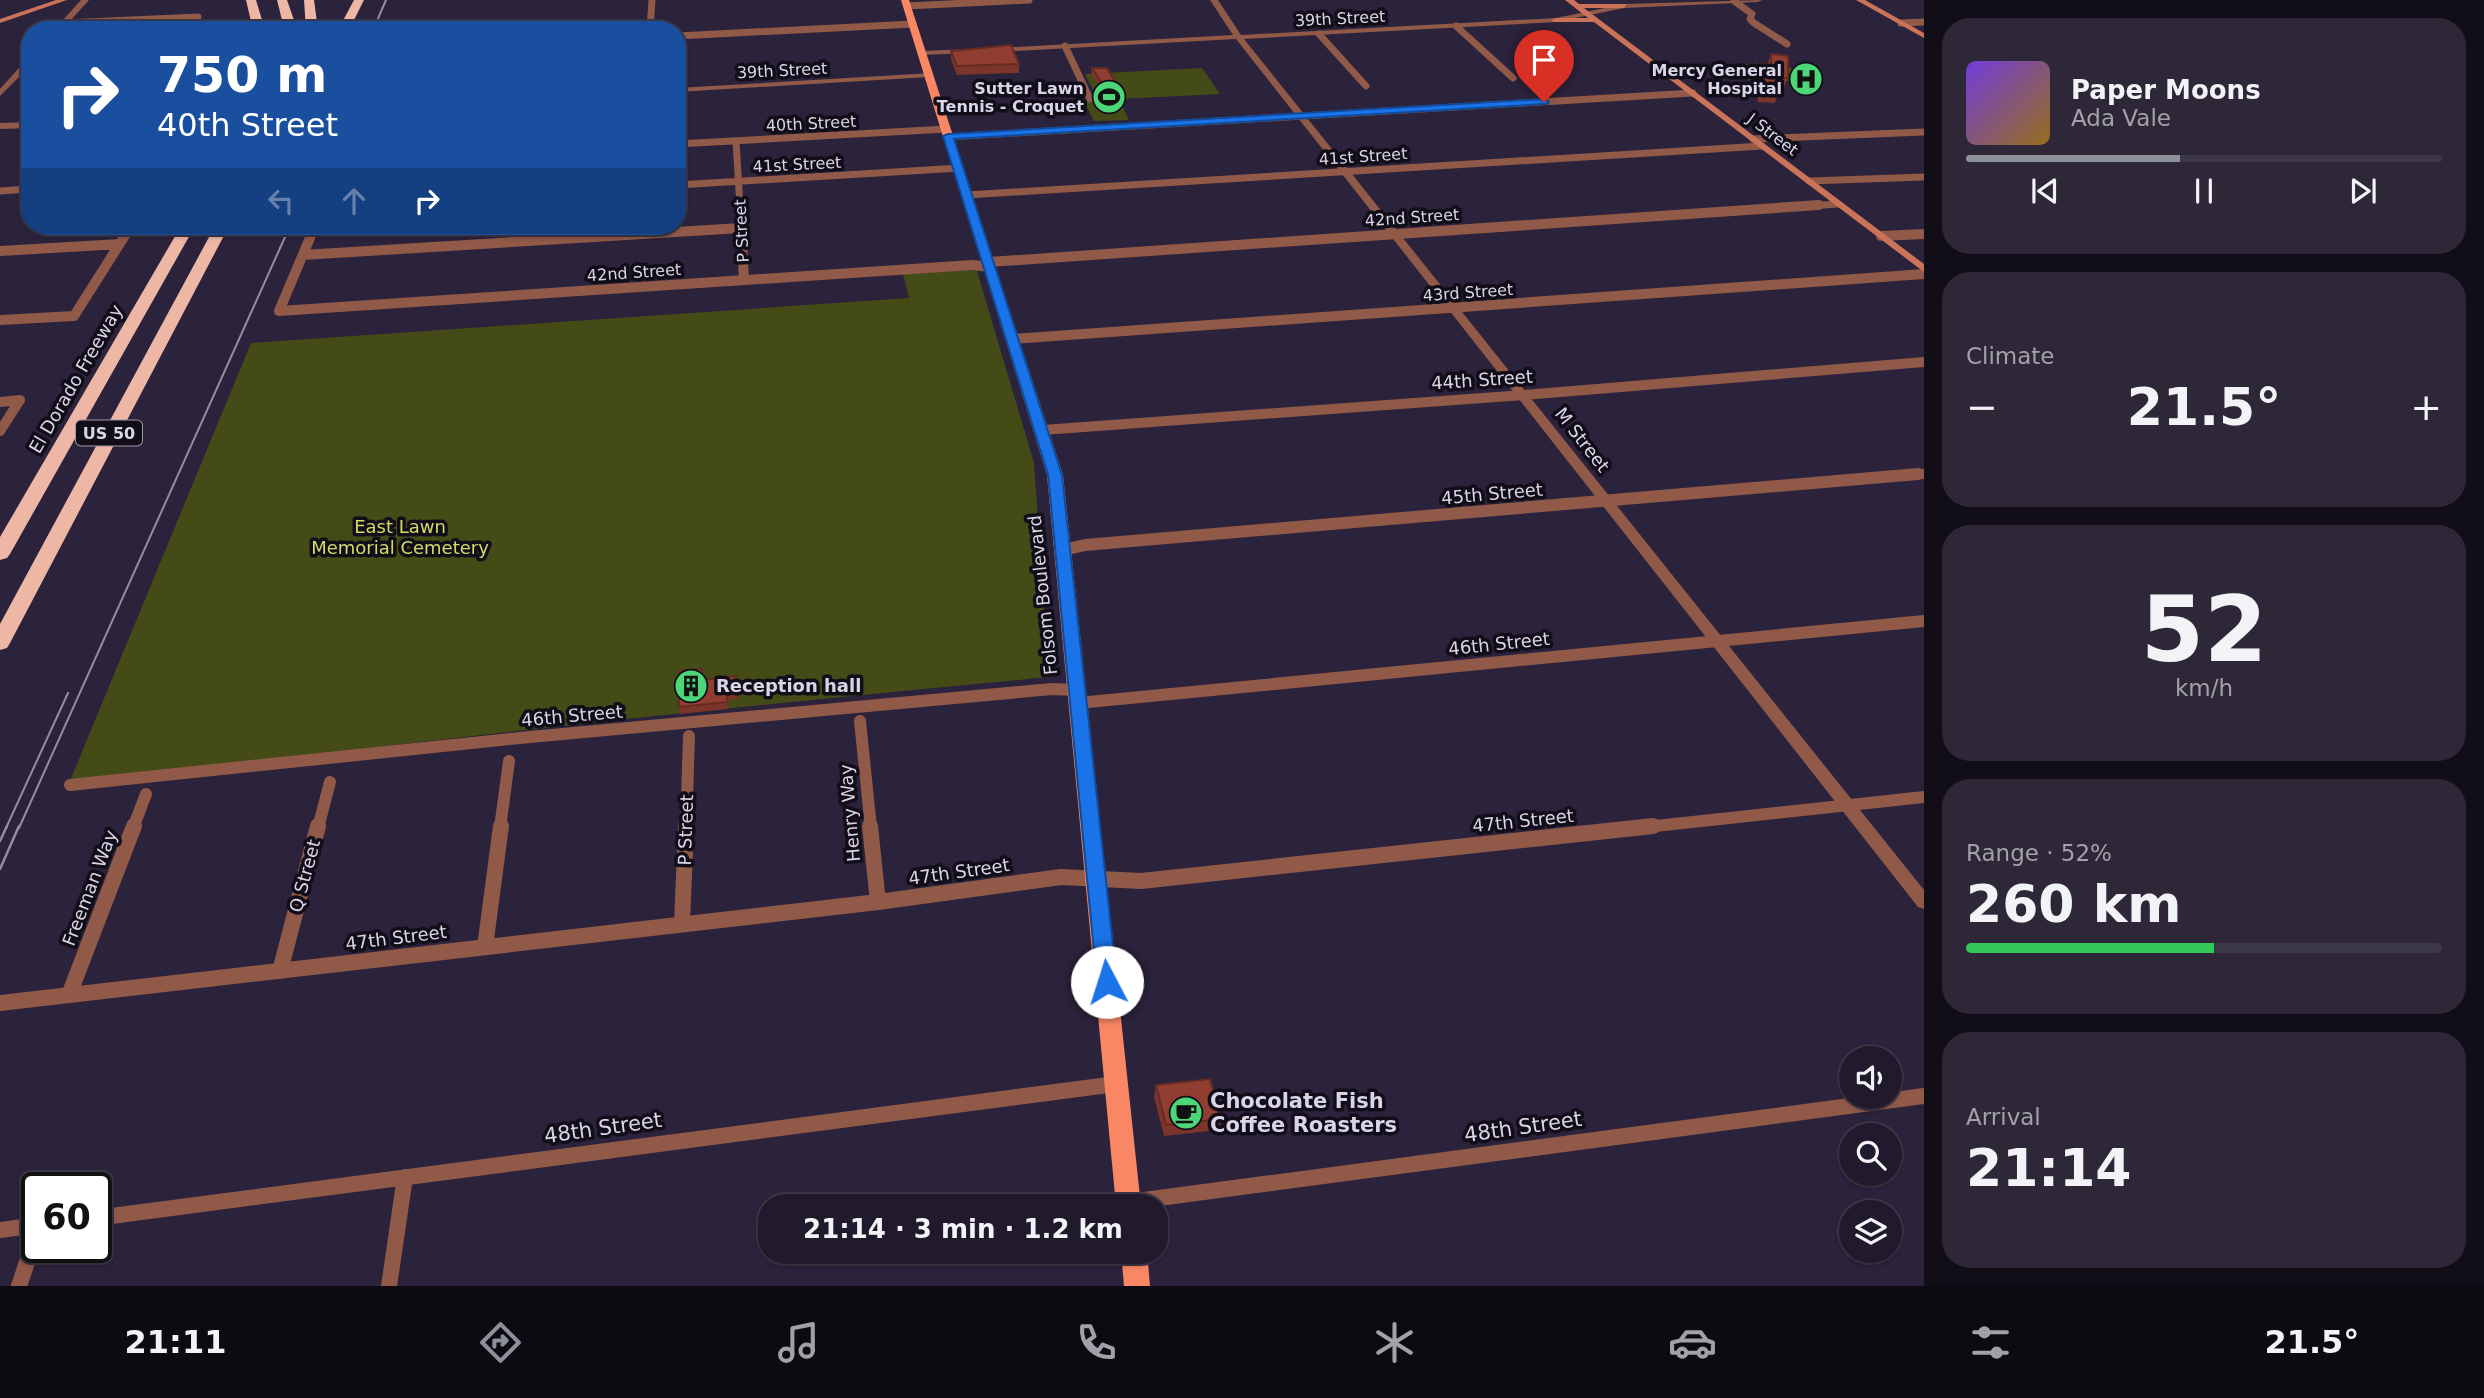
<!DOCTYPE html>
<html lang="en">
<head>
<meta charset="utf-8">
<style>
	body { margin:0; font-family:"DejaVu Sans",sans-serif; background:#2d2738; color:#f1f3f6; height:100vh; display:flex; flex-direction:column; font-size:26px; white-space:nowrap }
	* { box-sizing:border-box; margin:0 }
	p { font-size:23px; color:#a2a1a9 }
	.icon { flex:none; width:38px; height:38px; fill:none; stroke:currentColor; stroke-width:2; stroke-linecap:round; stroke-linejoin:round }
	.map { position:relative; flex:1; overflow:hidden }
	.details { display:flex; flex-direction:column; gap:18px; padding:18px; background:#120e18; width:560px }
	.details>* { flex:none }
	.banner { position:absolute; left:21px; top:21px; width:665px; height:214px; border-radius:28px; box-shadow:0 2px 5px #0004,0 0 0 2px #3d3848; background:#1a4fa0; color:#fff; overflow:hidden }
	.tools { position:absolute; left:1839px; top:1046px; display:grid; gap:14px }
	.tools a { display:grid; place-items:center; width:63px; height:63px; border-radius:50%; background:#201a2c; box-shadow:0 2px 5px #0004,0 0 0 2px #3d3848; font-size:35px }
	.speed { position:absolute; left:21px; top:1172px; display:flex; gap:14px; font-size:35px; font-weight:700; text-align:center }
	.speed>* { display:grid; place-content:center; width:91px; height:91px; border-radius:50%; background:#201a2c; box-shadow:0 2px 5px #0004,0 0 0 2px #3d3848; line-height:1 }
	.speed .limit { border:4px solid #111; border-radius:10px; background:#fff; color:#111 }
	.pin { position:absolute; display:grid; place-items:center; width:60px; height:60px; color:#fff; margin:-72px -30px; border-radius:50% 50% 50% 0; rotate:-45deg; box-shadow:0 0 7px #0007 }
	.pin .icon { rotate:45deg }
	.me { position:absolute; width:77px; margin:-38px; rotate:355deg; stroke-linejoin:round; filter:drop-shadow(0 0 5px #0008) }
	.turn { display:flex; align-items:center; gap:24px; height:147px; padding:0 21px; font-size:32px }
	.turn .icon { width:91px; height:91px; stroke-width:2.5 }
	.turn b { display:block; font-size:49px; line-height:60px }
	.lanes { display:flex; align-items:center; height:66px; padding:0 21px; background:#0003; justify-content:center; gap:35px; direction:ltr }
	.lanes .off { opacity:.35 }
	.big { font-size:52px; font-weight:700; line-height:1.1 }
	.details .card { flex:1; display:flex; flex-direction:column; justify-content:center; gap:10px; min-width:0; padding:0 24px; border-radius:28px; background:#2d2738 }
	.details .dial { align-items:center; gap:0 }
	.dial b { font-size:91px; line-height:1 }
	.song { display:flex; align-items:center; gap:21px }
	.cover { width:84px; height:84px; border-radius:10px; background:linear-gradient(135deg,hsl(260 70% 55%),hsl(40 70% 35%)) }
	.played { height:7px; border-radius:4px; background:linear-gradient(90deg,#8c9099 45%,#3d3848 45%) }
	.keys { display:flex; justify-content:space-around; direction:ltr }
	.heat { display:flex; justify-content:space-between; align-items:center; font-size:38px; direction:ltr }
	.charge { height:10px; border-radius:5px; background:linear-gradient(90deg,#34c759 52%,#3d3848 0) }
	.trip { position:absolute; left:758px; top:1194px; width:410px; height:70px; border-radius:28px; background:#201a2c; box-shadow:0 2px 5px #0004,0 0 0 2px #3d3848; font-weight:700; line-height:70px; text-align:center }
	.dock { display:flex; height:112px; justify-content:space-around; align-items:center; background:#0d0a12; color:#a2a1a9 }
	.dock .icon { width:49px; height:49px }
	.dock .current { color:#8c9099 }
	.dock b { font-size:32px; color:#f1f3f6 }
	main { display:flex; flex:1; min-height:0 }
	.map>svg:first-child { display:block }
	.green { fill:#454b16 }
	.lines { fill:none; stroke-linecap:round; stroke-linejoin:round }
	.minor-far3 { stroke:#905948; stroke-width:7 }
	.minor-far2 { stroke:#905948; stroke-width:10 }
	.minor-far1 { stroke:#905948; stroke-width:12 }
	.minor { stroke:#905948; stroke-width:16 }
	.tertiary { fill:#905948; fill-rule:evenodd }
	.secondary { fill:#cb7358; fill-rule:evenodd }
	.primary { fill:#f98764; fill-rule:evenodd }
	.motorway { fill:#eeb6a5; fill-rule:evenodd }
	.tram-far1 { stroke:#948da1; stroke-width:2 }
	.tram { stroke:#948da1; stroke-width:2.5 }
	.wall { fill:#7c352a }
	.building { fill:#903e31; stroke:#652b22; stroke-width:2 }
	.route { fill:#1a73e8; stroke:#114b97; stroke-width:2 }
	.labels { text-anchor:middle; stroke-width:7; stroke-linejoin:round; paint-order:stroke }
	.far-street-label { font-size:16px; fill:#dad5e6; stroke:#120e19 }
	.far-poi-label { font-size:16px; font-weight:bold; fill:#dad5e6; stroke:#120e19; text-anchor:end }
	.shield { fill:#120e19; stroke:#9e99a8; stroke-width:2 }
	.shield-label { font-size:16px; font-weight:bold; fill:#dad5e6 }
	.street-label { font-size:18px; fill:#dad5e6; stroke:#120e19 }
	.park-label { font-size:18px; fill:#cfdd67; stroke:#120e19 }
	.poi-label { font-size:18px; font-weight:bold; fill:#dad5e6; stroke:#120e19; text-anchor:start }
	.near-poi-label { font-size:21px; font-weight:bold; fill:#dad5e6; stroke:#120e19; text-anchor:start }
	.near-street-label { font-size:21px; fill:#dad5e6; stroke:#120e19 }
</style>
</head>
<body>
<main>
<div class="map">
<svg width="1924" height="1286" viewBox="0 0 1924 1286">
	<rect width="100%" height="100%" fill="#2b223b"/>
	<path class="green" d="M1770,63L1776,67H1789L1810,81H1753L1732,74L1723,65Z
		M1202,68L1220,94L1119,99L1129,120L1094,121L1084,101L1098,100L1085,74Z
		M967,270L977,271L1034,463L1049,677C721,708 393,741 67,788L251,343L909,298L903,274Z"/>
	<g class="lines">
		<path class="minor-far3" d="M1734,1L1752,14L1750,19L1754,23L1787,44
			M907,6L1029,0
			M64,23L198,17
			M1901,23L1924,22
			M1456,26L1513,78
			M650,30L652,0
			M1319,34L1366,86
			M677,36L913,24
			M1065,46L1090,99
			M948,137L1693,93
			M1753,139L1924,132
			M736,141L740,207
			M677,144L946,129
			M1809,181L1924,177
			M677,185L960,168
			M0,191L30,189
			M967,195L1762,146
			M1794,207L1838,204"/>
		<path class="minor-far2" d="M740,205L744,280
			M315,226L279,311L972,265L990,267
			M1881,236L1924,234
			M0,251L120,244
			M303,255L741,228
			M989,262L1819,205
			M0,320L74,316L131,226
			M1014,339L1924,274
			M0,402L20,400
			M1043,430L1524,395L1924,362
			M0,431L20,400
			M1898,476L1924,474"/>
		<path class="minor-far1" d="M1063,550L1085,545L1918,474
			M1078,703L1924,621
			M860,721L871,828
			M70,785L530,737L1052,689L1077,690
			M133,828L146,794
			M318,828L330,782
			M500,828L509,761
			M686,828L689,736
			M1637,828L1924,797"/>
		<path class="minor" d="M870,826L878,902
			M682,924L686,826
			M485,947L501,826
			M280,971L318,826
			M69,995L134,826
			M0,1003L878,902L1061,877L1141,881L1653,826
			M1129,1202L1924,1096
			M96,1218L1116,1084
			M0,1230L37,1225
			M19,1286L37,1232
			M389,1286L405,1177"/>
		<path class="tertiary" d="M81,0H89L62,30H54Z
			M1210,0H1218L1241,35L1556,18L1624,4L1762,0L1758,2L1624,8L1556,22L1244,39L1924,890V909L1918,907L1236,39L996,52L992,50L996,48L1233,35Z
			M968,49H971V53L922,55L918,53L922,51Z
			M27,59H30V66L0,96V89Z
			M932,73L933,75L929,77L677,92V88Z
			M30,122V128L0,129V123Z"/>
		<path class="secondary" d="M56,0H67L0,23V19Z
			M1565,0H1574L1579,4H1627L1624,8H1584L1924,264V272L1594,22H1553L1552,20L1556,18H1588Z
			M1856,0H1865L1924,33V38Z"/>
		<path class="primary" d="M901,0H909L1063,475L1141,1206H1116L1047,475Z
			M1121,1251H1147L1150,1286H1124Z"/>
		<path class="motorway" d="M246,0H256L265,30H253Z
			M277,0H287L294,20L292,30H280L282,20Z
			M304,0H314L318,30H306Z
			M354,0H364L349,30H338Z
			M181,226H195L10,554L7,558L0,560V537Z
			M215,226H229L10,643L7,648L0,650V624Z"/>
		<path class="tram-far1" d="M373,30L386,0
			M6,828L68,693
			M19,828L290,226"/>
		<path class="tram" d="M0,841L7,826
			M0,869L19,826"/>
	</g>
	<path class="wall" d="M951,51L1019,64V73L957,75L951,60Z
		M1771,54L1788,78L1781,96H1777L1775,103L1758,102L1755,82L1761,64L1767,66Z
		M1092,68L1116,83V89H1101L1091,74Z
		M702,669L703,680L737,683L738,699L728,700V709L680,714L679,707Z
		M1156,1085L1221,1119L1218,1130L1164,1136L1154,1097Z"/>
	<path class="building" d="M1011,45L1019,64L957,66L951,51Z
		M1771,54L1788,56V78H1782L1781,85L1765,83L1761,64L1771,67Z
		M1092,68H1107L1116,83H1102Z
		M702,669L701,680L736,676L737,692L727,693V702L679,707V671Z
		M1210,1079L1221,1119L1166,1125L1156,1085Z"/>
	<path class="route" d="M1544,99L1549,102L1547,104L954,139L1062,475L1117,982L1114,988L1107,990L1099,988L1097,982L1048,475L943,136L948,134Z"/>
	<defs>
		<symbol id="hospital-disc" viewBox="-11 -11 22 22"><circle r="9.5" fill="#4cd677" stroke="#120e19"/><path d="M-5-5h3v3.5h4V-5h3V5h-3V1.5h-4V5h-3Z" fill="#111"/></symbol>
		<symbol id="stadium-disc" viewBox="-11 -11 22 22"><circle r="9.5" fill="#4cd677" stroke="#120e19"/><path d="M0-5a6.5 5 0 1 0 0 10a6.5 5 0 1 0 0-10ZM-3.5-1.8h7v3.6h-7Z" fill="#111"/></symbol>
		<symbol id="building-disc" viewBox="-11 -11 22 22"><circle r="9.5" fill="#4cd677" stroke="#120e19"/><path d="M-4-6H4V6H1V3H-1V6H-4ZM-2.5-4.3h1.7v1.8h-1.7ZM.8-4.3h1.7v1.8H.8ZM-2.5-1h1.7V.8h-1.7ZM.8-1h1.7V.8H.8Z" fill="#111"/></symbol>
		<symbol id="cafe-disc" viewBox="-11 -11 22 22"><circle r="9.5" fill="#4cd677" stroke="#120e19"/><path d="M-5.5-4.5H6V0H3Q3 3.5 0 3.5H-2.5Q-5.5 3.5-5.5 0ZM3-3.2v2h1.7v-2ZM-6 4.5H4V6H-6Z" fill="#111"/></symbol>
	</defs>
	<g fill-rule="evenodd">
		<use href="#hospital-disc" x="1787" y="60" width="38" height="38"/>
		<use href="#stadium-disc" x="1090" y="78" width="38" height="38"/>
		<use href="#building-disc" x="672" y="667" width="38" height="38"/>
		<use href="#cafe-disc" x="1167" y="1094" width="38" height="38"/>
	</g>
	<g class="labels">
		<g class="far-street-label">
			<text transform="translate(1340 18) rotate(-3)" y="6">39th Street</text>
			<text transform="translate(782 70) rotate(-3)" y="6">39th Street</text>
			<text transform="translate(811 123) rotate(-3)" y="6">40th Street</text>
			<text transform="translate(1773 134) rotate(37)" y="6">J Street</text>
			<text transform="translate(1363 156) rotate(-4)" y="6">41st Street</text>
			<text transform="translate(797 164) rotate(-3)" y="6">41st Street</text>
			<text transform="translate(1412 217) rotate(-4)" y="6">42nd Street</text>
			<text transform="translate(741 231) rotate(-93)" y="6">P Street</text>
			<text transform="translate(634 272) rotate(-4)" y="6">42nd Street</text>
			<text transform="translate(1468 292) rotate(-4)" y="6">43rd Street</text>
		</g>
		<g class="far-poi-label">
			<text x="1782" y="76">Mercy General<tspan x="1782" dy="18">Hospital</tspan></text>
			<text x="1084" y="94">Sutter Lawn<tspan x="1084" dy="18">Tennis - Croquet</tspan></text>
		</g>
		<rect class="shield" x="76" y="420.5" width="66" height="25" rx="5"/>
		<g class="shield-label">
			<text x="109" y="439">US 50</text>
		</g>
		<g class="street-label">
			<text transform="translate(76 379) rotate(-60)" y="6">El Dorado Freeway</text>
			<text transform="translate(1482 380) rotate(-4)" y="6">44th Street</text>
			<text transform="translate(1582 440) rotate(52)" y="6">M Street</text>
			<text transform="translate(1492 494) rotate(-5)" y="6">45th Street</text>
			<text transform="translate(1043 595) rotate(-96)" y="6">Folsom Boulevard</text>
			<text transform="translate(1499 644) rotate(-6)" y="6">46th Street</text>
			<text transform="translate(572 716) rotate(-5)" y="6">46th Street</text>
			<text transform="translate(850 813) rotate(-95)" y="6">Henry Way</text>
			<text transform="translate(1523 821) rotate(-6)" y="6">47th Street</text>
			<text transform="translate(686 830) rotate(-88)" y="6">P Street</text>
			<text transform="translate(959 872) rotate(-8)" y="6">47th Street</text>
			<text transform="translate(305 876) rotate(-75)" y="6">Q Street</text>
			<text transform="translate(90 888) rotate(-69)" y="6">Freeman Way</text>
			<text transform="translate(396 938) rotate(-7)" y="6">47th Street</text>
		</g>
		<g class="park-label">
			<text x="400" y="533">East Lawn<tspan x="400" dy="21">Memorial Cemetery</tspan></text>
		</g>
		<g class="poi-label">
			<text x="716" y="692">Reception hall</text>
		</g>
		<g class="near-poi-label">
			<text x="1210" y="1108">Chocolate Fish<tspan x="1210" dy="24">Coffee Roasters</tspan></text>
		</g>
		<g class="near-street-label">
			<text transform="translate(1523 1127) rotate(-8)" y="7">48th Street</text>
			<text transform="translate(603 1128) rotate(-8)" y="7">48th Street</text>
		</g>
	</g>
</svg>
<div class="tools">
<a><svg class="icon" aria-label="sound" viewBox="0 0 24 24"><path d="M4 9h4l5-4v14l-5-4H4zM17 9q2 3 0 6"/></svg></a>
<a><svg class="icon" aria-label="search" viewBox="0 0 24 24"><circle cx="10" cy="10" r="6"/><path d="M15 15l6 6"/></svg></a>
<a><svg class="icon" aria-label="layers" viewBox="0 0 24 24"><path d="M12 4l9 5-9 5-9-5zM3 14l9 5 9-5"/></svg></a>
</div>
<div class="speed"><div class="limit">60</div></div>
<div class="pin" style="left:1544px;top:102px;background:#d93025"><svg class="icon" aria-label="arrive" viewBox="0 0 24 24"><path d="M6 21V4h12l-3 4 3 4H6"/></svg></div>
<svg class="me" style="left:1107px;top:982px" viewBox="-20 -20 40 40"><circle r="19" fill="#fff"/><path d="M0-13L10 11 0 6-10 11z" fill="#1a73e8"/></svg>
<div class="trip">21:14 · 3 min · 1.2 km</div>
<div class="banner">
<div class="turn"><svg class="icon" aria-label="right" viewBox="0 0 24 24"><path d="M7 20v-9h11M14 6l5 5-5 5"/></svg><div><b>750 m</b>40th Street</div></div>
<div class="lanes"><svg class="icon off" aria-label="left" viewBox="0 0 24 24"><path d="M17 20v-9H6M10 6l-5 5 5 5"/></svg><svg class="icon off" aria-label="ahead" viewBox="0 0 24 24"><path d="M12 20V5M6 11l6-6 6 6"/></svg><svg class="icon" aria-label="right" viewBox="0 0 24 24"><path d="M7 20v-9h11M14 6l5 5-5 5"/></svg></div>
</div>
</div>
<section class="details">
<div class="card">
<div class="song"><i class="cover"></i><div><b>Paper Moons</b><p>Ada Vale</p></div></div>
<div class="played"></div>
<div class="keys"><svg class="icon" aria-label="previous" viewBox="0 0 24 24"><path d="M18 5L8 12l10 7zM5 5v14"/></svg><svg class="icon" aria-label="pause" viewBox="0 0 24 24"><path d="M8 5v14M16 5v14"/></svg><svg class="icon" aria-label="next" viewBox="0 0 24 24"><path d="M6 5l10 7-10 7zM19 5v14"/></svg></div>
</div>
<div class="card"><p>Climate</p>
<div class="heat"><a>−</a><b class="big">21.5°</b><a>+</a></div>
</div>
<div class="card dial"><b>52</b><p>km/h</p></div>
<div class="card"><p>Range · 52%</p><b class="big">260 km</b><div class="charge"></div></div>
<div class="card"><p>Arrival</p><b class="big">21:14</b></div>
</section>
</main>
<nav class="dock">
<b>21:11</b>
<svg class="icon current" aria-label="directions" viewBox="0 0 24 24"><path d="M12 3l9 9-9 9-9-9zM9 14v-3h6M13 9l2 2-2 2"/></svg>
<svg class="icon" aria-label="music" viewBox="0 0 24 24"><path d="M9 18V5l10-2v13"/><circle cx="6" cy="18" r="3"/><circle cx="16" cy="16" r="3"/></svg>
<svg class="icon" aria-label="phone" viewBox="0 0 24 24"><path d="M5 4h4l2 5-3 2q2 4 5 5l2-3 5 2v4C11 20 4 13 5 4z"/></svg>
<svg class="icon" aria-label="climate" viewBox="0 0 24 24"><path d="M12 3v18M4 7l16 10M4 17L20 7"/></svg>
<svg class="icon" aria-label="car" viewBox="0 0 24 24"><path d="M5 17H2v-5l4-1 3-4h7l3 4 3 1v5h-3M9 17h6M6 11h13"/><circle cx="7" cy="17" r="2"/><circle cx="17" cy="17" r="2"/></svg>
<svg class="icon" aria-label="filters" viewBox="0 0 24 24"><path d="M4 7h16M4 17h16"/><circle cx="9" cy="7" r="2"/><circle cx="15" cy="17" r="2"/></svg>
<b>21.5°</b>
</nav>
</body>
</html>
